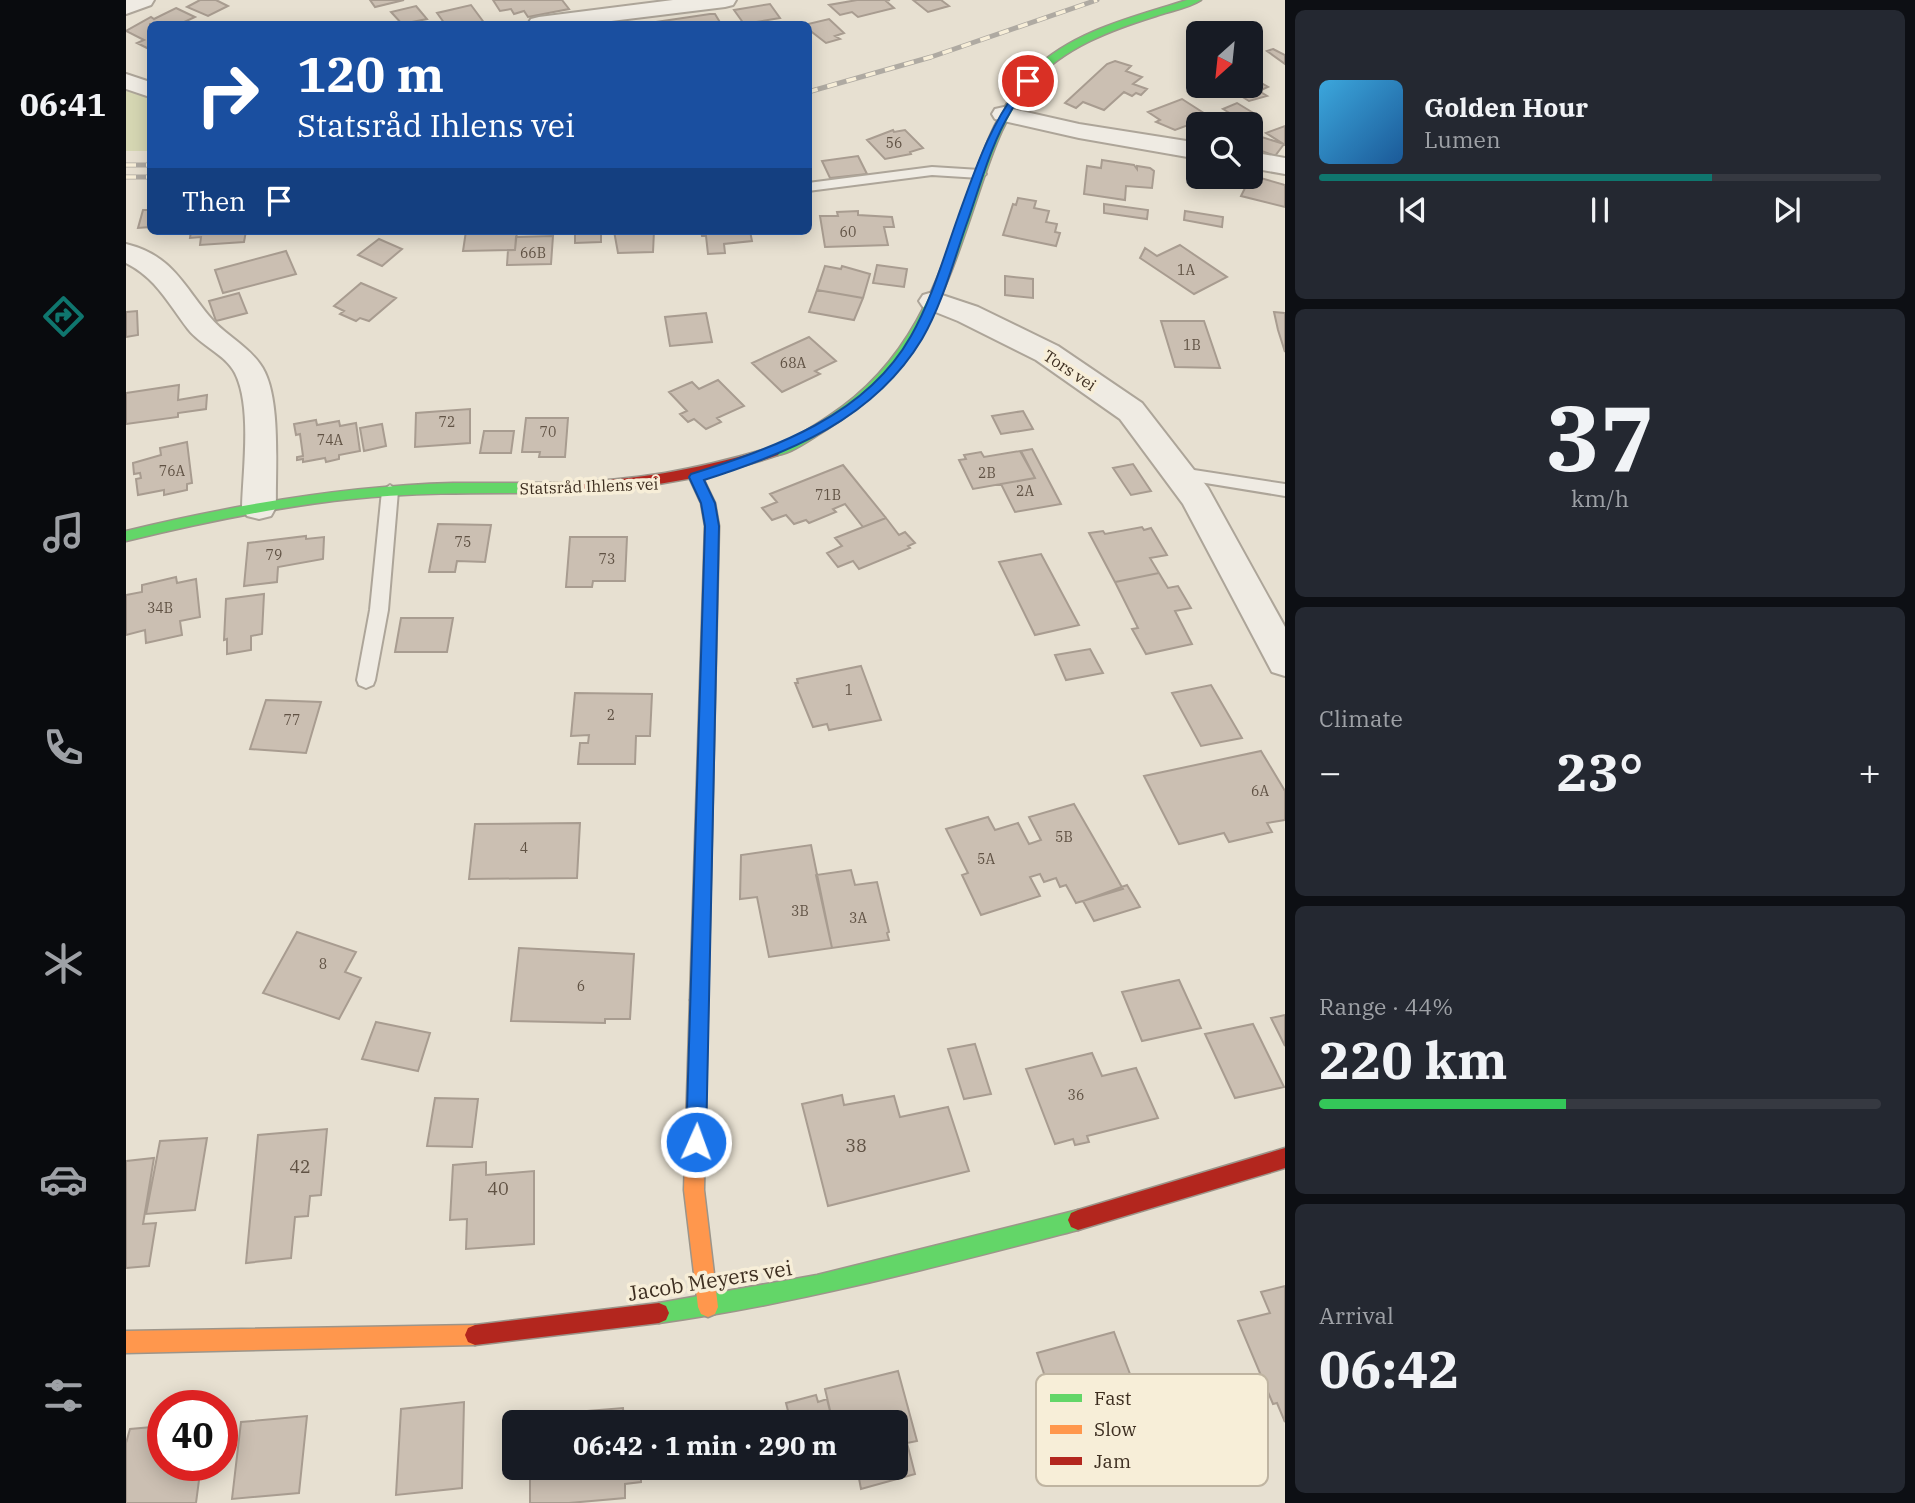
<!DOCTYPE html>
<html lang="en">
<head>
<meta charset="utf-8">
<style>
	body { margin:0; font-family:"IBM Plex Serif",serif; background:#242831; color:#f1f3f6; height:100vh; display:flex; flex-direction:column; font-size:26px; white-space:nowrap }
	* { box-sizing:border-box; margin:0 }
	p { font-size:23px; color:#9ea1a6 }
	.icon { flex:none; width:38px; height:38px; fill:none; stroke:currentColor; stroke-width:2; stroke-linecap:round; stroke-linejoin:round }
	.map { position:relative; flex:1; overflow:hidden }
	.side { display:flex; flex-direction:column; gap:10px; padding:10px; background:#0d0f14; width:630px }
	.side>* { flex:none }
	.guide { position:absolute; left:21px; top:21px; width:665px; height:214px; border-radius:10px; box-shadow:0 4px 18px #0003; background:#1a4fa0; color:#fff; overflow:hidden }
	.needle { width:46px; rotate:207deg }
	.fabs { position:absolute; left:1060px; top:21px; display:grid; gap:14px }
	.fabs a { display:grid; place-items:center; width:77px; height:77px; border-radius:10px; background:#171b24; box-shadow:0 4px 18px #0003; font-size:35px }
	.speed { position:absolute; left:21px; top:1390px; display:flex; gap:14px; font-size:35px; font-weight:700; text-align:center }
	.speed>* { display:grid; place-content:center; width:91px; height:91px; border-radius:50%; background:#171b24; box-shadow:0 4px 18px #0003; line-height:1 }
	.speed .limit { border:10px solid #d22; background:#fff; color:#111 }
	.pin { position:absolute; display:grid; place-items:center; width:60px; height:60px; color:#fff; margin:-30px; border:4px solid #fff; border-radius:50%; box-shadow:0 2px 7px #0007 }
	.me { position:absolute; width:77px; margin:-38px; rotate:2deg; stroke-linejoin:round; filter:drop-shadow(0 0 5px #0008) }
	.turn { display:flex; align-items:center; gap:24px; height:147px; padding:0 35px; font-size:32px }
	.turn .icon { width:91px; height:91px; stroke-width:2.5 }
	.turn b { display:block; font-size:49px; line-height:60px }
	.then { display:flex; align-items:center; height:66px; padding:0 35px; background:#0003; gap:14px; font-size:26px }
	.big { font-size:52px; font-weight:700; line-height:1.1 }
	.side .card { flex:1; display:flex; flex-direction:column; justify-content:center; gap:10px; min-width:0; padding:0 24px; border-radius:10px; background:#242831 }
	.side .dial { align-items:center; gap:0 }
	.dial b { font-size:91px; line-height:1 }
	.song { display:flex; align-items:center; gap:21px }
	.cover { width:84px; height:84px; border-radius:10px; background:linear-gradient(135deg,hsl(200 70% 55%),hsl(210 70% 35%)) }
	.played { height:7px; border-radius:4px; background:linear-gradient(90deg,#0f766e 70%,#363941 70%) }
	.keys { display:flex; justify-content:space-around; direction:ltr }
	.heat { display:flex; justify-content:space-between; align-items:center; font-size:38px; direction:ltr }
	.charge { height:10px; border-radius:5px; background:linear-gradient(90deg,#34c759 44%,#363941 0) }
	.trip { position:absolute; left:376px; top:1410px; width:406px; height:70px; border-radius:10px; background:#171b24; box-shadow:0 4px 18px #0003; font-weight:700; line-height:70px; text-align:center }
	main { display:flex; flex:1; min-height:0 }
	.tab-bar { display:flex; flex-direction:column; width:126px; justify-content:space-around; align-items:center; background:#090b0e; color:#9ea1a6 }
	.tab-bar .icon { width:49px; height:49px }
	.tab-bar .active { color:#0f766e }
	.tab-bar b { font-size:32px; color:#f1f3f6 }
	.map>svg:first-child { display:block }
	.green { fill:#d6d7b3 }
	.building { fill:#cbbfb2; stroke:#a89c90; stroke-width:2 }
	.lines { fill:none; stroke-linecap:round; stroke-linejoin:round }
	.lane-casing { stroke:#ada599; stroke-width:4 }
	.street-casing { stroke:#ada599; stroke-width:4 }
	.fast-casing { stroke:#9c958a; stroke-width:3 }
	.slow-casing { stroke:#9c958a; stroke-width:3 }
	.jam-casing { stroke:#9c958a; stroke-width:3 }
	.lane { fill:#efebe3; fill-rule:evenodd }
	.street { fill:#efebe3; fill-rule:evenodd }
	.fast { fill:#63d668; fill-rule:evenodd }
	.slow { fill:#ff974d; fill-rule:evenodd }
	.jam { fill:#b3261e; fill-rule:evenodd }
	.rail-casing { stroke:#afaaa2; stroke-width:5 }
	.rail { stroke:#f7eed8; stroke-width:3.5; stroke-dasharray:10; stroke-linecap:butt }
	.route { fill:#1a73e8; stroke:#114b97; stroke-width:2 }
	.labels { text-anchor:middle; stroke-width:7; stroke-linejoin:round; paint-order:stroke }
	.number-label { font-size:14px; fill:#605244 }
	.far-street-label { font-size:16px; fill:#3d2e20; stroke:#f7eed8 }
	.near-number-label { font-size:18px; fill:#605244 }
	.near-street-label { font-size:21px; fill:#3d2e20; stroke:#f7eed8 }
	.key { fill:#f7eed8; stroke:#bfb4a1; stroke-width:2 }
	.key-label { font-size:19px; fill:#3d2e20 }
</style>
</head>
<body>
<main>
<nav class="tab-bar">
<b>06:41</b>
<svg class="icon active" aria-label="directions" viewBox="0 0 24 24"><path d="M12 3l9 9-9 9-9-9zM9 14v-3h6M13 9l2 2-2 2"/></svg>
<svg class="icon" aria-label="music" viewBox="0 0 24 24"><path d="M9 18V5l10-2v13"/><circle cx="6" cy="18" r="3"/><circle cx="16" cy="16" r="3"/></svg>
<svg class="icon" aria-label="phone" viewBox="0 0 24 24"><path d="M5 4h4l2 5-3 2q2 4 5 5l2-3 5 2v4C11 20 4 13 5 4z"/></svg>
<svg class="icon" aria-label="climate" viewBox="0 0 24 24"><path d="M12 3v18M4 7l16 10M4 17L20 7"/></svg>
<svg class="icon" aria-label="car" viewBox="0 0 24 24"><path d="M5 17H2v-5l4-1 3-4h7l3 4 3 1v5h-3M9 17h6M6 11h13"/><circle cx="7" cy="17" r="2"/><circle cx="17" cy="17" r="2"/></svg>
<svg class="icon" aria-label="filters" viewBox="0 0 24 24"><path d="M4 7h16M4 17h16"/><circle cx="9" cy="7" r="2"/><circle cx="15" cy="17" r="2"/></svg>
</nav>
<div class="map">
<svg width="1159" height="1503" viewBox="0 0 1159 1503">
	<rect width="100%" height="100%" fill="#e7e0d1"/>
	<path class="green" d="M0,81L24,88V151H0Z"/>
	<path class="building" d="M74,0H90L102,6L82,16L61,7Z
		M244,0H278L249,7Z
		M367,0H436L443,9L402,17L398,11L388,14L385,9L374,11Z
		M731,0H764L760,1L768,8L732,17L726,12L714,15L703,5Z
		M787,0H815L823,6L802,12Z
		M644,4L654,18L618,24L608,10Z
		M345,5L359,24H319L311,13Z
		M290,6L301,19L276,24L265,12Z
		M50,8L69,17L54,24H24V46L21,48L11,43L18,40L0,31L25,17L28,19Z
		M584,14H589L595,24L523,23Z
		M703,19L718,33L709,36L714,39L700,43L682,29V24Z
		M1147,49L1159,55V64L1141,51Z
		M989,61L1005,66L1000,71L1016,77L1007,84L1021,89L1015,95L1010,93L1006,96L998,92L978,110L957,102L950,108L939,103L981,64Z
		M1125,77L1142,87L1133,91L1141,96L1123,101L1099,86H1125Z
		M1056,99L1084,117L1049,130L1030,122L1034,120L1022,112Z
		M1111,103L1134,117L1120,123L1097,109Z
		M1159,126V145L1140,133Z
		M767,130L768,132L779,130L797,148L784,152L785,154L759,159L741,140Z
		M1129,135L1158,144L1149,156L1125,147V140Z
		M732,156L741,174L704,178L696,161Z
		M976,160L1008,165L1011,169V166L1024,168L1028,171L1026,188L1000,186L999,200L958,194L961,166L975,168Z
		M1131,177L1159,185V207L1115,196L1121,184L1127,186Z
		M892,198L910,201L908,208L923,211L920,222L931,224L929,232L934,233L930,246L877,235L887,204L890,205Z
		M978,204L1022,210L1021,219L978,213Z
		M17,210H24V227L12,228Z
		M732,211V215L766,217L768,227H758L762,245L699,247L694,216H712L711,212Z
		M1059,211L1097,217L1096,227L1058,220Z
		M65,231H120L118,242L74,245L75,237L64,238Z
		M340,231H391L389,250L337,251Z
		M449,231H475V242L449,243Z
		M488,231H528L527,252L492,253Z
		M575,231H624L626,241L598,244L599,253L582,254L580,236H576Z
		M427,236L425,264L381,265L382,250H389L390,237Z
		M253,239L276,249L256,266L232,255Z
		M1054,245L1101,277L1068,294L1014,258L1019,248L1031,256Z
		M160,251L170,274L97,293L89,270Z
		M751,265L781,269L778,287L747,283Z
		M699,266L715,269L716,266L744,274L737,298L691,290Z
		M879,276L907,279V298L879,295Z
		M235,283L270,298L243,321L234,318L230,321L214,314L218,311L208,306Z
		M691,290L737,298L728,320L683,312Z
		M113,293L121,313L90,321L83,301Z
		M11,311L12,335L0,337V312Z
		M1148,312L1159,313V352L1152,330Z
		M580,313L586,342L544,346L539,317Z
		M1035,321H1078L1094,368L1049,367Z
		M683,337L710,361L689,371L694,374L656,392L626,363Z
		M592,380L618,406L591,418L595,422L580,429L568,419L562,422L554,414L561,411L543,392L566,382L573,389Z
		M53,385L52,400L81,395L80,409L52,413V417L0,424V393Z
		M344,409V443L289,447L290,413Z
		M897,411L907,429L875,434L866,416Z
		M400,418H442L439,457H413L414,452H396Z
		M190,420L191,425L213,421L214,426L230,423L234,451L213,455V459L200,462L199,458L177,462V459L171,460V457L177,456L174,434L170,435L168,424Z
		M256,424L260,446L238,451L234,428Z
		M358,431H388L385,453H354Z
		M61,442L66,483L61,484V490L38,495V490L12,495L10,479L15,478L14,473L8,474L7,463L35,455L34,448Z
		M906,449L935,504L889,512L875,484L909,478L895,451Z
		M894,451L909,478L847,489L833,460L840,459L838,455L855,452L858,457Z
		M1007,464L1025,491L1005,495L987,468Z
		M717,465L760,518L737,527L719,504L707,509L710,512L683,523L680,520L668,524L660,515L646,520L636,508L651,502L644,494Z
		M760,518L773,535L779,532L789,543L782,546L784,548L733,569L727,561L712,567L701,553L716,546L709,538Z
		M312,524L365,525L359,562L331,561L329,572H303Z
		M1016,527L1018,530L1025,528L1041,555L1024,558L1033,573L989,582L963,533L977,531L979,534Z
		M180,536V539L198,537L197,559L152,567L151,582L118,586L122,543Z
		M444,537H501L499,581H467L466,587H440Z
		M915,554L953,625L909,635L873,562Z
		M1033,573L1042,588L1052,586L1065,608L1049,611L1066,644L1020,654L1006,629L1012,628L989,582Z
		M50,577L51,583L70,579L74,617L54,621L56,635L20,643L19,630L0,635V595L16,592V585Z
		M138,594L136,634L125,636V650L101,654V639L98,640L100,599Z
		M275,618H327L321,652H269Z
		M964,649L977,673L940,680L929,655Z
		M735,666L755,720L703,730L701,724L687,727L669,683H672L671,679Z
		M1085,685L1116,738L1075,746L1046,693Z
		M449,693L526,694L524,736H510L509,764H452L454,743H462L463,735L445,736Z
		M140,700L195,702L180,753L124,749Z
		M1135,751L1159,791V820L1141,823L1146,832L1103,842L1098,833L1053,844L1018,776Z
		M948,804L997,889L950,903L940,885L934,887L930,878L918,882L914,874L904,877L914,896L855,915L836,875L842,873L820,829L862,817L869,830L892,823L903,844L915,840L903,817Z
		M454,823L451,878L343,879L349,824Z
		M685,845L706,948L643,957L631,897L614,899L615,855Z
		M725,870L729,885L751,882L763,932L761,933L763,940L706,948L690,875Z
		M1001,885L1014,907L968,921L957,901Z
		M171,932L230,952L219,972L235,978L213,1019L137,993Z
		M393,948L508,954L504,1019H479V1023L385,1021Z
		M1053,980L1075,1028L1016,1041L996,992Z
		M1159,1015V1046L1145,1018Z
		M250,1022L304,1033L292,1071L236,1059Z
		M1127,1024L1158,1087L1109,1098L1079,1034Z
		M849,1044L865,1094L838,1099L822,1049Z
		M966,1053L976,1076L1010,1068L1032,1118L961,1136L963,1142L949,1145L947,1139L929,1144L900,1069Z
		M716,1095L718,1105L768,1096L774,1117L822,1107L843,1171L702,1206L676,1104Z
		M309,1098L352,1099L346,1147L301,1146Z
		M201,1129L195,1195L184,1196L182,1216L169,1217L165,1258L120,1263L132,1135Z
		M81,1138L69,1210L20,1214L34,1141Z
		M28,1158L17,1224L30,1223L23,1266L0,1268V1161Z
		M360,1162V1175L408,1171V1244L340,1249L341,1219L324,1220L327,1165Z
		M1159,1286V1422L1151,1403L1147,1404L1112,1321L1144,1313L1135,1292Z
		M988,1332L1020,1416L1008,1419L1024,1459L973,1474L965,1453L952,1456L946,1437L940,1439L911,1353Z
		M772,1371L791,1441L781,1443L789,1474L735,1489L731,1468H770V1423H707L699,1389Z
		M690,1395L692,1402L701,1399L707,1423H665L660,1403Z
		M338,1402L336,1488L270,1495L275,1409Z
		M497,1408L498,1423H425V1414Z
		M181,1416L173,1493L106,1499L115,1422Z
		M37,1426V1465H75L70,1503H0V1443L4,1429Z
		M404,1468H515V1482L499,1484V1498L443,1503H404Z"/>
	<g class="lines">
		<defs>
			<path id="lane" d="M806,167L854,170L860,174L854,178L806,175L682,191V183Z
				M1055,468L1159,484V496L1049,478L1047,474L1049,470Z
				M264,485L272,491L262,610L249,680L247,685L240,688L233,685L231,680L244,610L256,491Z"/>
			<path id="street" d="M0,0H28L25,5L0,14Z
				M547,0H610L607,5L599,7L461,24H402L405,19L413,17Z
				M0,74L24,82V97L0,89Z
				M878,107L953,124L1073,143V159L953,138L869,119L866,114L869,109Z
				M1125,152L1159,158V174L1125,168Z
				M0,244C45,255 56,283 83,316C97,334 120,344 134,364C156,393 149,470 150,507L145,516L133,519L121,516L116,507C117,470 126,406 109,373C99,354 74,345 62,329C42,303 30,278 0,263Z
				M807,292L852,307L932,346L1016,403L1082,488L1159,627V676L1146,672L1057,504L994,419L910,360L832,321L797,307L793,301L797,295Z"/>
			<path id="fast" d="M1061,0H1075C1063,8 1044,11 1030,16C985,30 939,47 906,83C879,113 866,154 853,192C818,297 794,373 695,433C682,441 658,459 642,455V449C664,441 684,429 703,416C787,361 812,281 843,191C858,148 874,103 907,70C949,30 1008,17 1061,0Z
				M570,472L575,474L589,503L593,526L582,1000L579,1006L573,1009L567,1006L564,1000L579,526L575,503L563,477Z
				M327,483H428L435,488L428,493C360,493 293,492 225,499C149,507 74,523 0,541V531C108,505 216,486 327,483Z
				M952,1210L959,1213L962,1220L959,1227L952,1230C813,1266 675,1303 533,1323L526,1320L523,1313L526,1306L533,1303L691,1275Z"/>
			<path id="slow" d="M573,991L579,994L582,1000L578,1190L592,1307L589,1314L582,1317L575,1314L572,1307L558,1190L564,1000L567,994Z
				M349,1325L356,1328L359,1335L356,1342L349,1345L0,1353V1331Z"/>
			<path id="jam" d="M647,447L654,452L652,455C578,480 505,491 428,493L421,488L428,483C508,481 571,470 647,447Z
				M1159,1148V1168L952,1230L945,1227L942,1220L945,1213L952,1210Z
				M533,1303L540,1306L543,1313L540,1320L533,1323L349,1345L342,1342L339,1335L342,1328L349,1325Z"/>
		</defs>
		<use href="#lane" class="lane-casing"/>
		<use href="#street" class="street-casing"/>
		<use href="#fast" class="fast-casing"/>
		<use href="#slow" class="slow-casing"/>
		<use href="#jam" class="jam-casing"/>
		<use href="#lane" class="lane"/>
		<use href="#street" class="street"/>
		<use href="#fast" class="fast"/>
		<use href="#slow" class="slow"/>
		<use href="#jam" class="jam"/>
		<defs>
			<path id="rail" d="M682,92L805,57L971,0
				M0,165H24
				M0,177H24"/>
		</defs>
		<use href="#rail" class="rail-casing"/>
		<use href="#rail" class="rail"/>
	</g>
	<path class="route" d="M899,79L907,81C900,91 891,100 885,111C865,144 855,183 842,220C828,259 817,303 796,339C748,419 663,453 578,480L589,503L593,526L580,1142L577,1149L570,1151L563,1149L560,1142L579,526L575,503L563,477L565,474C648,448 740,416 785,336C806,299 818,256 832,217C851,164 864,124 899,79Z"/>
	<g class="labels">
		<g class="number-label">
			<text x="768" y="148">56</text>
			<text x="722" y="237">60</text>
			<text x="407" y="258">66B</text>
			<text x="1060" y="275">1A</text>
			<text x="1066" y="350">1B</text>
			<text x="667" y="368">68A</text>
			<text x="321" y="427">72</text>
			<text x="422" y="437">70</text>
			<text x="204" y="445">74A</text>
			<text x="46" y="476">76A</text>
			<text x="861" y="478">2B</text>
			<text x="899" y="496">2A</text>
			<text x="702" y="500">71B</text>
			<text x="337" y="547">75</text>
			<text x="148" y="560">79</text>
			<text x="481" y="564">73</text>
			<text x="34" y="613">34B</text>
			<text x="723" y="695">1</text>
			<text x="485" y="720">2</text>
			<text x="166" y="725">77</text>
			<text x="1134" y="796">6A</text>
			<text x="938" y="842">5B</text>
			<text x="398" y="853">4</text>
			<text x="860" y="864">5A</text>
			<text x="674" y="916">3B</text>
			<text x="732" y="923">3A</text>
			<text x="197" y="969">8</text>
			<text x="455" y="991">6</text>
			<text x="950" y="1100">36</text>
		</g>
		<g class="far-street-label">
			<text transform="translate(944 370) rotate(34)" y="6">Tors vei</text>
			<text transform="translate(463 486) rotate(-2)" y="6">Statsråd Ihlens vei</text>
		</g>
		<g class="near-number-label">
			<text x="730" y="1152">38</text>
			<text x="174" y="1173">42</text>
			<text x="372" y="1195">40</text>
		</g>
		<g class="near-street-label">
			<text transform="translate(584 1281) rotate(-9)" y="7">Jacob Meyers vei</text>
		</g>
	</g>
	<rect x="910" y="1374" width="232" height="112" rx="10" class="key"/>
	<rect x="924" y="1394" width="32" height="8" fill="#63d668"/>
	<rect x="924" y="1425" width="32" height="9" fill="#ff974d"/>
	<rect x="924" y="1457" width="32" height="8" fill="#b3261e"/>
	<g class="key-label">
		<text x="968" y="1405">Fast</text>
		<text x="968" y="1436">Slow</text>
		<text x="968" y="1468">Jam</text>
	</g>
</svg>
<div class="fabs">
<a><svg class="needle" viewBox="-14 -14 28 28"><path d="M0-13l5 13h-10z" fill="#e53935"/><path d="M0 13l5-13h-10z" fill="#9ea1a6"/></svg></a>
<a><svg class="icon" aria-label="search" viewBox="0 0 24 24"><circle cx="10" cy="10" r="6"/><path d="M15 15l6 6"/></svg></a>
</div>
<div class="speed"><div class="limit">40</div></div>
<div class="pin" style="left:902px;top:81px;background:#d93025"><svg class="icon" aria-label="arrive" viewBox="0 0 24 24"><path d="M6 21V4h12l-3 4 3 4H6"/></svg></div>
<svg class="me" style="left:570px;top:1142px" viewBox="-20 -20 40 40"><circle r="17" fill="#1a73e8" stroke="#fff" stroke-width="3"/><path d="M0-11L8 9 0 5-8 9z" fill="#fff"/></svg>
<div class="trip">06:42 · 1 min · 290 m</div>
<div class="guide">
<div class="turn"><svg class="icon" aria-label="right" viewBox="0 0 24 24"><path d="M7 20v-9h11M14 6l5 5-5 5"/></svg><div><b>120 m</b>Statsråd Ihlens vei</div></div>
<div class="then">Then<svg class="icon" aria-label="arrive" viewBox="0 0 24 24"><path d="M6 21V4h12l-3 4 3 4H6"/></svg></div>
</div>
</div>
<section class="side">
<div class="card">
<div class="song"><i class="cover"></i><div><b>Golden Hour</b><p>Lumen</p></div></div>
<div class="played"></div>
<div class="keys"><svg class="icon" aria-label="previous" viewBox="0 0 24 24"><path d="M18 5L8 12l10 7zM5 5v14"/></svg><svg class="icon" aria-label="pause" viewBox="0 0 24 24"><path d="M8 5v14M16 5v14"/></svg><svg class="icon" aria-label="next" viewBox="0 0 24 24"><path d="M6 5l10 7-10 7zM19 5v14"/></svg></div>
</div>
<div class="card dial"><b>37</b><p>km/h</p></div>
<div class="card"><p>Climate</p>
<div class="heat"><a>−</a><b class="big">23°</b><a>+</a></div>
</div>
<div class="card"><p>Range · 44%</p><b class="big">220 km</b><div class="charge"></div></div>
<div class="card"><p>Arrival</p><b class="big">06:42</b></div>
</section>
</main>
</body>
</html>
